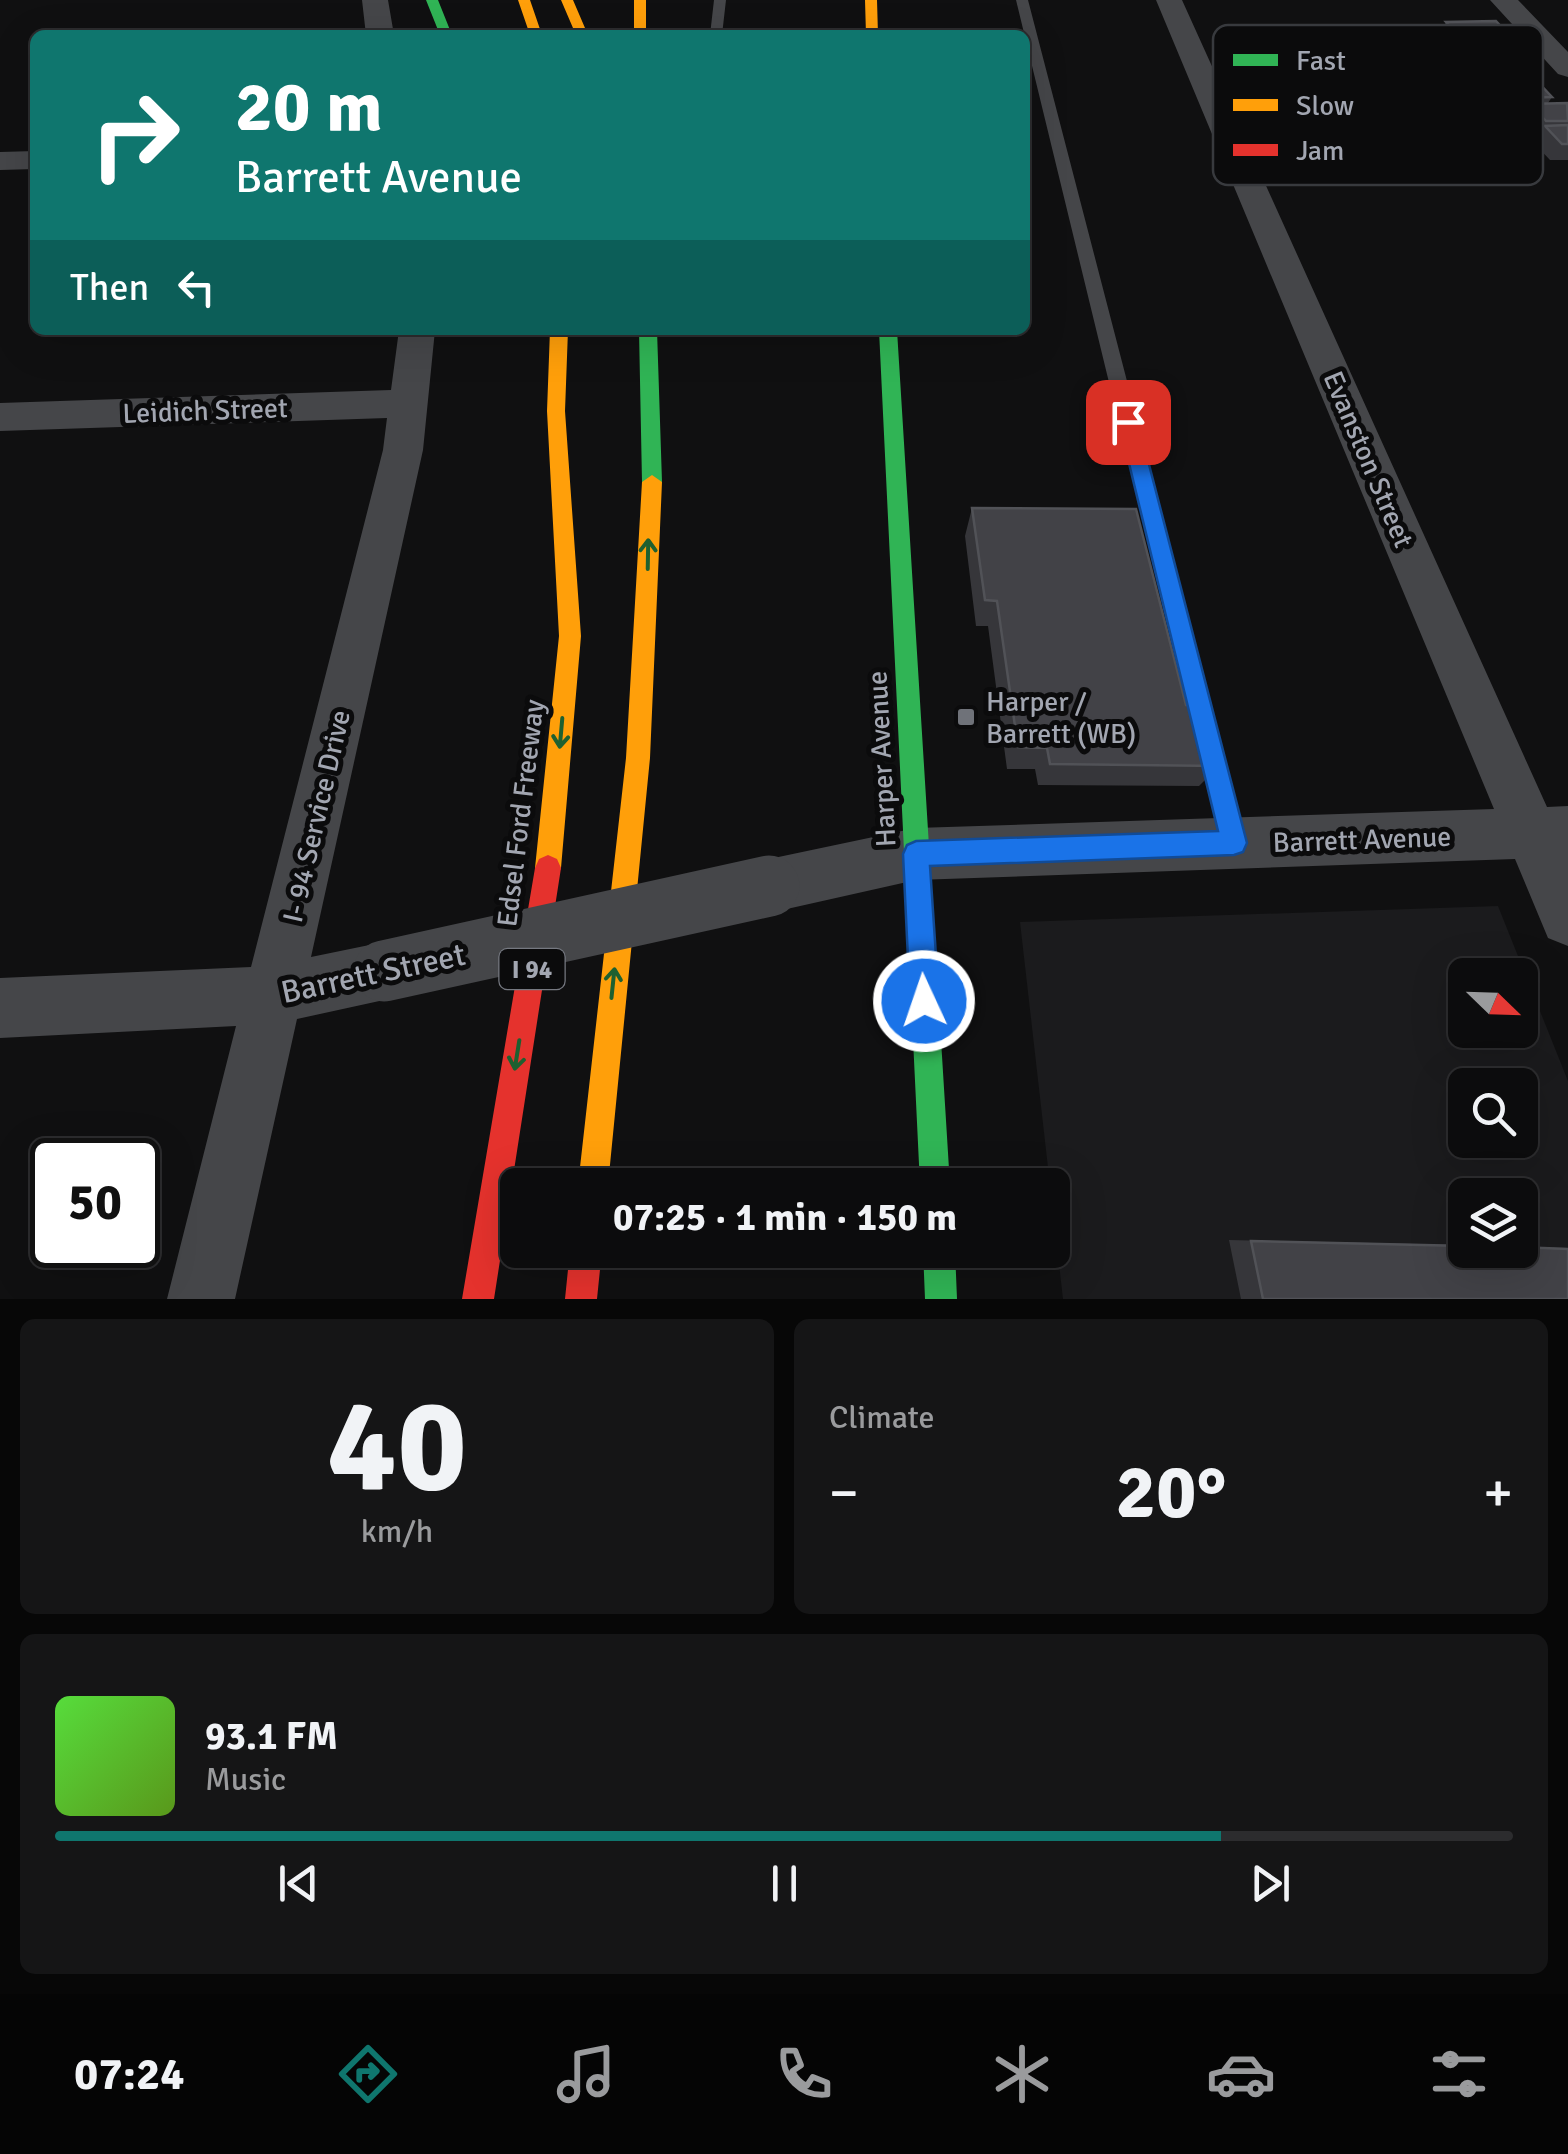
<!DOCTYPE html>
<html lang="en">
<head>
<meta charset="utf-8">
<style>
	body { margin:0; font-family:Signika,sans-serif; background:#151516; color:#f1f3f6; height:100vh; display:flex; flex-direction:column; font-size:38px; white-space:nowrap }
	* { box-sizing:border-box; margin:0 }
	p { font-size:32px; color:#9a9b9d }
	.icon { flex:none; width:55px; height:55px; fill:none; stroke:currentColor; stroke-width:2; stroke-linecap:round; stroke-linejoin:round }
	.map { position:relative; height:1299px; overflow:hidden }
	.side { display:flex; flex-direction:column; gap:20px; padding:20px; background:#070707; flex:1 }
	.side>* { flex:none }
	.top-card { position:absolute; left:30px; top:30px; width:1000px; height:305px; border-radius:15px; box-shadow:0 10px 40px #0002,0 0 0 2px #2c2c2e; background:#0f766e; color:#fff; overflow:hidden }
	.needle { width:65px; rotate:113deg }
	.tools { position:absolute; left:1448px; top:958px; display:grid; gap:20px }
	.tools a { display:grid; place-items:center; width:90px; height:90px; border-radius:15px; background:#0c0c0d; box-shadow:0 10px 40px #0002,0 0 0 2px #2c2c2e; font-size:50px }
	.speed { position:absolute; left:30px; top:1138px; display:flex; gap:20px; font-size:50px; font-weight:700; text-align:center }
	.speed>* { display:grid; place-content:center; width:130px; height:130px; border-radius:50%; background:#0c0c0d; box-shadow:0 10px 40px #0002,0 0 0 2px #2c2c2e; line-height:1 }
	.speed .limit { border:5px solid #111; border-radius:15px; background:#fff; color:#111 }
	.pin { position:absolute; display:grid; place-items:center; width:85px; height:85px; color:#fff; margin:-42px; border-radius:20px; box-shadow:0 5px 15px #0006 }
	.me { position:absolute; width:110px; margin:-55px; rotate:357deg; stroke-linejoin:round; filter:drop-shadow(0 0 8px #0008) }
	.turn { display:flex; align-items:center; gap:35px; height:210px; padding:0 40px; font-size:45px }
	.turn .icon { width:130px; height:130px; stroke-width:2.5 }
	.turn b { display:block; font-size:70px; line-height:85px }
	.then { display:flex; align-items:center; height:95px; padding:0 40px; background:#0003; gap:20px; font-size:38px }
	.big { font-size:75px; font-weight:700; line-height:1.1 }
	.side .widget { flex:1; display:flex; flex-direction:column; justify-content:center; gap:15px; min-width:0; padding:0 35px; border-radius:15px; background:#151516 }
	.side .dial { align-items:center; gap:0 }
	.dial b { font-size:130px; line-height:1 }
	.song { display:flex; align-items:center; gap:30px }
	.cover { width:120px; height:120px; border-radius:15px; background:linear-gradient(135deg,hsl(110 70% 55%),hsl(90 70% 35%)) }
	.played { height:10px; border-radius:5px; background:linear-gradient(90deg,#0f766e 80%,#2c2c2e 80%) }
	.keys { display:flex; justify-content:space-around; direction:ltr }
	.heat { display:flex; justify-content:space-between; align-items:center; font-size:55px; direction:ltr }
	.side .tiles { flex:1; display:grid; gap:20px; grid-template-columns:1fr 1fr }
	.widget:last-child { grid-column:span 2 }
	.trip { position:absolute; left:500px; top:1168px; width:570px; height:100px; border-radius:15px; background:#0c0c0d; box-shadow:0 10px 40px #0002,0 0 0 2px #2c2c2e; font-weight:700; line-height:100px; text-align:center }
	.tabs { display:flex; height:160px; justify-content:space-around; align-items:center; background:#050505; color:#9a9b9d }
	.tabs .icon { width:70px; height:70px }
	.tabs .selected { color:#0f766e }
	.tabs b { font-size:45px; color:#f1f3f6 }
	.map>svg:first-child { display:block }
	.built { fill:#1b1b1d; fill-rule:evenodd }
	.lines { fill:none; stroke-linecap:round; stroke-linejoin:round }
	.lane { fill:#454649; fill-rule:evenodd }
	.street { fill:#454649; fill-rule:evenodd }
	.fast { fill:#30b455; fill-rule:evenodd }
	.slow { fill:#ff9f0a; fill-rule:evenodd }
	.jam { fill:#e5322d; fill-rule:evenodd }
	.street-bridge { stroke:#454649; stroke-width:61 }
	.wall { fill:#36363a }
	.building { fill:#424247; stroke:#515257; stroke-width:2.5 }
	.oneway { stroke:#1e6030 }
	.route { fill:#1a73e8; stroke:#114b97; stroke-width:2.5 }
	.poi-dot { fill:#6f7279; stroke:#0b0b0c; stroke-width:4 }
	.labels { text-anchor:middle; stroke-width:10; stroke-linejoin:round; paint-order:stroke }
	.shield { fill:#0b0b0c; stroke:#757880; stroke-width:2.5 }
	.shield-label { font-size:25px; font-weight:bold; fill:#a2a6b1 }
	.street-label { font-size:28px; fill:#a2a6b1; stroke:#0b0b0c }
	.poi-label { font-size:28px; fill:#a2a6b1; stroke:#0b0b0c; text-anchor:start }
	.near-street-label { font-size:32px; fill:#a2a6b1; stroke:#0b0b0c }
	.key { fill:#0b0b0c; stroke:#383a3e; stroke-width:2.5 }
	.key-label { font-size:28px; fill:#a2a6b1 }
</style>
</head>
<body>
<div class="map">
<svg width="1568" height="1299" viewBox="0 0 1568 1299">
	<rect width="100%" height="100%" fill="#101011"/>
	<path class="built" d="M1498,906L1568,1081V1299H1063L1020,922ZM1465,975H1520V1030H1465ZM1465,1085H1520V1140H1465ZM1465,1195H1520V1250H1465Z"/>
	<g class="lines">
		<path class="lane" d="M714,0H726L722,35H710Z
			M1016,0H1028L1247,843L1243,852L1234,855L1225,852L1221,843Z"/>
		<path class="street" d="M362,0H388L394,35H366Z
			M1156,0H1182L1547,807L1568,806V946L1548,938L1515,859L916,880L769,913L749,905L741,886L749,867L769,859L916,828L1494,809Z
			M1490,0H1518L1568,52V77L1558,74Z
			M35,151V169L0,170V152Z
			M399,330H435L423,450L311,957L384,942L405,950L413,971L405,992L384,1000L297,1019L235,1299H167L236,1026L0,1038V978L251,967L383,450L387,418L0,431V403L391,390Z"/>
		<path class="fast" d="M426,0H438L452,35H440Z
			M639,330H657L662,482L652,489L642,482Z
			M879,330H897L950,1185H920Z
			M923,1250H955L957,1299H925Z"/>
		<path class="slow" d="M518,0H530L542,35H530Z
			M561,0H573L588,35H576Z
			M634,0H646V35H634Z
			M865,0H877L878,35H866Z
			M550,330H568L565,411L581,636L561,868L557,877L548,881L539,877L535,868L559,636L547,411Z
			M652,475L662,482L650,758L608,1185H578L626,758L642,482Z"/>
		<path class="jam" d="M548,855L557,859L561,868L494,1299H462L535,868L539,859Z
			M570,1250H602L597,1299H565Z"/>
		<path class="street-bridge" d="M384,971L769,886"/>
	</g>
	<path class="wall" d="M1446,22L1509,35L1506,40L1526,55L1522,60L1540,76L1537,81L1552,97L1548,103H1568V160H1550L1533,142L1536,137H1535L1519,120L1523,114H1504L1490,97L1493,92L1479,77L1483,72H1480L1467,57L1470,52H1450L1437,38Z
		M972,508L1186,705L1219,766L1199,786L1038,785L1035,769H1007L988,626H976L965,536Z
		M1229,1240L1465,1245V1250H1520V1247L1568,1248V1299H1241Z"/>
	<path class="building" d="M1496,21L1509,35L1459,36L1446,22Z
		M1536,80L1552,97L1515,98L1500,81Z
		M1567,103L1568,121H1546L1530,104Z
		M1568,125V144H1562L1545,126Z
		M972,508L1136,509L1186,705L1203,706L1219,766L1050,764L1047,748L1018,747L997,601L985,600Z
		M1251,1241L1465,1246V1250H1520V1247L1568,1249V1299H1263Z"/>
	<defs><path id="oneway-shaft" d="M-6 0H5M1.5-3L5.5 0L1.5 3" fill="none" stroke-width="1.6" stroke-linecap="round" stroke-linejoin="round" transform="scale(2.5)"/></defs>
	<g class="oneway">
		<use href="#oneway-shaft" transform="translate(648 554) rotate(-89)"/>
		<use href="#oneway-shaft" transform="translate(561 733) rotate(95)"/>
		<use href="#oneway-shaft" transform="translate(613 983) rotate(-84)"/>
		<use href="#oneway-shaft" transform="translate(517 1055) rotate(99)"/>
	</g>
	<path class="route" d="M1128,415L1138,422L1247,843L1243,852L1234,855L930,866L939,1001L935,1011L924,1015L914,1011L910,1001L903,854L907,845L916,841L1218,831L1119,422Z"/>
	<rect class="poi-dot" x="956" y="707" width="20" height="20" rx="5"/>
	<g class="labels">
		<rect class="shield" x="499.5" y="949" width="65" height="40" rx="8"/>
		<g class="shield-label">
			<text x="532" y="978">I 94</text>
		</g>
		<g class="street-label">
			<text transform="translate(205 410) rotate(-2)" y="10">Leidich Street</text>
			<text transform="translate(1369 459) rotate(67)" y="10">Evanston Street</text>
			<text transform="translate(881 759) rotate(-93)" y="10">Harper Avenue</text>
			<text transform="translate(520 813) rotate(-83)" y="10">Edsel Ford Freeway</text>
			<text transform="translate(316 816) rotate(-77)" y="10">I- 94 Service Drive</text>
			<text transform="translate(1362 839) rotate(-2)" y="10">Barrett Avenue</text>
		</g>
		<g class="poi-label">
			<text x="986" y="711">Harper /<tspan x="986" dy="32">Barrett (WB)</tspan></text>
		</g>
		<g class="near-street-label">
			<text transform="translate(373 973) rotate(-12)" y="11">Barrett Street</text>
		</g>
	</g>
	<rect x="1213" y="25" width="330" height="160" rx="15" class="key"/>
	<rect x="1233" y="54" width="45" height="12" fill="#30b455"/>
	<rect x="1233" y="99" width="45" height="12" fill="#ff9f0a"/>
	<rect x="1233" y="144" width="45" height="12" fill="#e5322d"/>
	<g class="key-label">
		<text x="1296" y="70">Fast</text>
		<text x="1296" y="115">Slow</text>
		<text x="1296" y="160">Jam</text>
	</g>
</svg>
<div class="tools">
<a><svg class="needle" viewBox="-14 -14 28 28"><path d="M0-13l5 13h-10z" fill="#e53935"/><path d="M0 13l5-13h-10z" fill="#9a9b9d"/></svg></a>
<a><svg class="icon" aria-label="search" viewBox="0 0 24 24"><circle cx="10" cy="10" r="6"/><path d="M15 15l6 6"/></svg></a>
<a><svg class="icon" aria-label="layers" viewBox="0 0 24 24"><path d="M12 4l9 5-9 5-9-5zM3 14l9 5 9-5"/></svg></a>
</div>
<div class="speed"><div class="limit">50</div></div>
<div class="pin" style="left:1128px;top:422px;background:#d93025"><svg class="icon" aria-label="arrive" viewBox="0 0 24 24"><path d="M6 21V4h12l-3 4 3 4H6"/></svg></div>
<svg class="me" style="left:924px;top:1001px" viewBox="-20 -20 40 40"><circle r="17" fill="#1a73e8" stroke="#fff" stroke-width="3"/><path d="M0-11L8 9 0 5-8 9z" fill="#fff"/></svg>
<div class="trip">07:25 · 1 min · 150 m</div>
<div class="top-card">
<div class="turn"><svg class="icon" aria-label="right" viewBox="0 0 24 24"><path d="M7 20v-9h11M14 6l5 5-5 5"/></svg><div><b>20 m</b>Barrett Avenue</div></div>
<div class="then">Then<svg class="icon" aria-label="left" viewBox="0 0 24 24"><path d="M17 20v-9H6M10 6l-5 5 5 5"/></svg></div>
</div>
</div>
<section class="side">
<div class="tiles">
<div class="widget dial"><b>40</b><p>km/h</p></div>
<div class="widget"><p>Climate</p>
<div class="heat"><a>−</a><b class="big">20°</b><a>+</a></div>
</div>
<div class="widget">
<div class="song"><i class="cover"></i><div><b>93.1 FM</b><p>Music</p></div></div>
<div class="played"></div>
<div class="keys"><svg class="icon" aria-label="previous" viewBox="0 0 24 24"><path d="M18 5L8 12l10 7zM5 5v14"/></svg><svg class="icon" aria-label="pause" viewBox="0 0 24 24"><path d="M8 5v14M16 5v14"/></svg><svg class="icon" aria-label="next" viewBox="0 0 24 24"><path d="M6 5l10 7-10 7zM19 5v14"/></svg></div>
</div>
</div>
</section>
<nav class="tabs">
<b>07:24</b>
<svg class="icon selected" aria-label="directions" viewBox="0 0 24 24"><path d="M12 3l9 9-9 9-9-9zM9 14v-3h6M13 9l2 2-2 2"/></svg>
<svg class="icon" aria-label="music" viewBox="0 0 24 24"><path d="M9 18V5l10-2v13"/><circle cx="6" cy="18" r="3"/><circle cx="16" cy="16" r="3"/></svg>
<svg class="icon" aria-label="phone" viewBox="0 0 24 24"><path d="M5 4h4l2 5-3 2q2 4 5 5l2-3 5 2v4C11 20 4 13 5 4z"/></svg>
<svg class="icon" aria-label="climate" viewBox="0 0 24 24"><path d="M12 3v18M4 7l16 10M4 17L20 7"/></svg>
<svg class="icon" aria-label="car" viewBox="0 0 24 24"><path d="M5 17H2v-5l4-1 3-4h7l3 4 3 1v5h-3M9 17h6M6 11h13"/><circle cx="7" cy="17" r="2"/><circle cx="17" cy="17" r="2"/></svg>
<svg class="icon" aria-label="filters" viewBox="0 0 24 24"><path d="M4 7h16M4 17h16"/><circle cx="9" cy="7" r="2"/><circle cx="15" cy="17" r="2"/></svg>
</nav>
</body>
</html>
